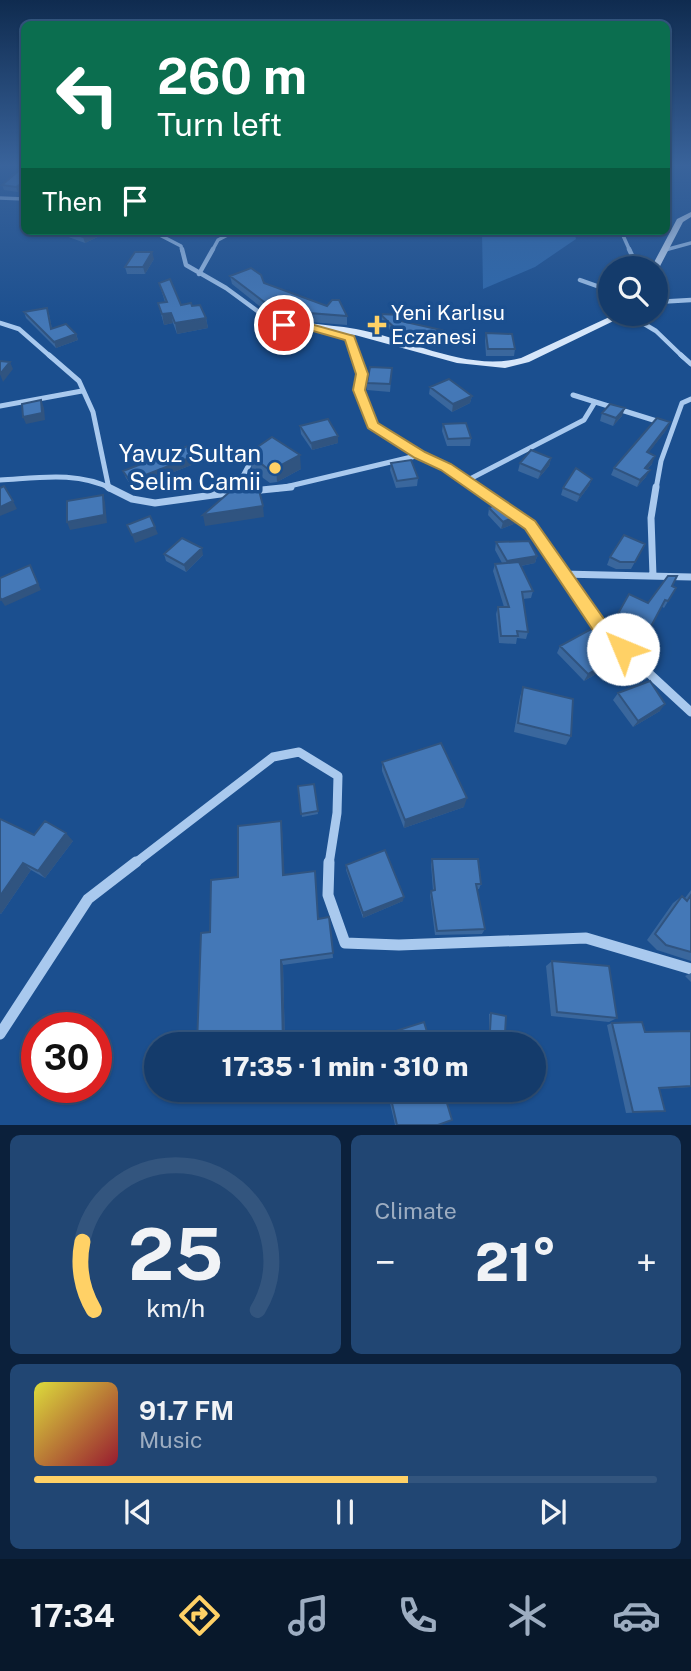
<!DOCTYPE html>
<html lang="en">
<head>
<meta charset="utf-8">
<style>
	body { margin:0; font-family:"Public Sans",sans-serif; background:#214673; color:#f1f3f6; height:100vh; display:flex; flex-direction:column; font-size:26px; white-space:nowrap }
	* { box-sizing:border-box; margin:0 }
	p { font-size:23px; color:#9dadc1 }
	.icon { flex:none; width:38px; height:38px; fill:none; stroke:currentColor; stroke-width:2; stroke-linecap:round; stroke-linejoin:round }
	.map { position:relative; height:1125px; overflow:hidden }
	.sheet { display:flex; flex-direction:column; gap:10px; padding:10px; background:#0b203b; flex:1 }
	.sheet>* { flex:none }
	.banner { position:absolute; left:21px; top:21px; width:649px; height:214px; border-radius:10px; box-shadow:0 2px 5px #0004,0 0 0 2px #33557e; background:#0b6e4f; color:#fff; overflow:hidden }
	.fabs { position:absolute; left:598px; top:256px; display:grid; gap:14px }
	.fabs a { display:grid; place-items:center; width:70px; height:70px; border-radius:50%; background:#143b6b; box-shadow:0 2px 5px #0004,0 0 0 2px #33557e; font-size:35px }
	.speed { position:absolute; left:21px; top:1012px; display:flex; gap:14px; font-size:35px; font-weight:700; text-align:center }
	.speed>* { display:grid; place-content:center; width:91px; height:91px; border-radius:50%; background:#143b6b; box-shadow:0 2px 5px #0004,0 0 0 2px #33557e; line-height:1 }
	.speed .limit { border:10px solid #d22; background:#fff; color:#111 }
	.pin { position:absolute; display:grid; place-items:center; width:60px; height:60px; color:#fff; margin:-30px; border:4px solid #fff; border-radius:50%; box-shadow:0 2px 7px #0007 }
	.me { position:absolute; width:77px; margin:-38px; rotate:315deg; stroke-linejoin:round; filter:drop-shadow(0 0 5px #0008) }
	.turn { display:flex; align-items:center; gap:24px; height:147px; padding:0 21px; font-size:32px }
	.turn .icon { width:91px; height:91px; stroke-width:2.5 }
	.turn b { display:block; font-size:49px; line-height:60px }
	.then { display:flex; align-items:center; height:66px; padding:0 21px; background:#0003; gap:14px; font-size:26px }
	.big { font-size:52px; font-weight:800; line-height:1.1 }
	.sheet .card { flex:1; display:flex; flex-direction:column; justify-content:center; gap:10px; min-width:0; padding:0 24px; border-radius:10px; background:#214673 }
	.sheet .dial { align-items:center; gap:0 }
	.dial svg { height:182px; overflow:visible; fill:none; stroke:#33557e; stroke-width:7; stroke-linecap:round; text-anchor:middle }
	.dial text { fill:#f1f3f6; stroke:none }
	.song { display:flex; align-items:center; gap:21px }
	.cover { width:84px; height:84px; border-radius:10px; background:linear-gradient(135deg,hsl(60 70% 55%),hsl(350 70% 35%)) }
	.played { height:7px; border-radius:4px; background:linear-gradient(90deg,#ffd166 60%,#33557e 60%) }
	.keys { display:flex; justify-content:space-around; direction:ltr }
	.heat { display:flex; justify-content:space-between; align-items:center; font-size:38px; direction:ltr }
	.sheet .tiles { flex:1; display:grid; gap:10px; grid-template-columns:1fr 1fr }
	.card:last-child { grid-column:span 2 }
	.trip { position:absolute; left:144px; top:1032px; width:402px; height:70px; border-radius:35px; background:#143b6b; box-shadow:0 2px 5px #0004,0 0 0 2px #33557e; font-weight:800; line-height:70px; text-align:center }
	.tabs { display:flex; height:112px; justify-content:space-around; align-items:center; background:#08182b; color:#9dadc1 }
	.tabs .icon { width:49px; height:49px }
	.tabs .on { color:#ffd166 }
	.tabs b { font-size:32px; color:#f1f3f6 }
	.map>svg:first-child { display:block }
	.green { fill:#2e69ad }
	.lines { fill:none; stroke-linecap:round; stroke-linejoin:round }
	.street-far5 { stroke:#a9c9ee; stroke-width:3.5 }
	.street-far4 { stroke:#a9c9ee; stroke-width:4.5 }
	.street-far3 { stroke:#a9c9ee; stroke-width:5 }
	.street-far2 { stroke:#a9c9ee; stroke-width:7 }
	.street-far1 { stroke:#a9c9ee; stroke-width:9 }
	.street { stroke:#a9c9ee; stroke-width:11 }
	.secondary { fill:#d6e6fa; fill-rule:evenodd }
	.wall { fill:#3a679d }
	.shaded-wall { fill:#305480 }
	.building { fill:#4478b7; stroke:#305480; stroke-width:2 }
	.route { fill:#ffd166; stroke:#a68842; stroke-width:2 }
	.poi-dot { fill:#ffd166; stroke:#1b4f8f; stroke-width:2.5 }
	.labels { text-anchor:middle; stroke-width:7; stroke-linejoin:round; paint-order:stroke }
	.far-poi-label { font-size:21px; fill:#fff; stroke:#1b4f8f; text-anchor:start }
	.poi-label { font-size:24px; fill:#fff; stroke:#1b4f8f; text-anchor:end }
</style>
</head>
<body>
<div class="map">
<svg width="691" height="1125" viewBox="0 0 691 1125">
	<rect width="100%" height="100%" fill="#1b4f8f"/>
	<path class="green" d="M482,231H574L576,239L535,267L483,289Z"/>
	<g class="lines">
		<path class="street-far5" d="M0,198L24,199
			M152,231L181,246L182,251
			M621,231L630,251
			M665,250L691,243
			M212,251L218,240L235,231"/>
		<path class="street-far4" d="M182,249L186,265L226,288L271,321L284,325L307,326L350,338L356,357
			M629,249L638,268
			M199,274L213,249
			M580,280L611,291
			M656,302L691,300
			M626,313L656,331L683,357
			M0,323L19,329L51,357"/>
		<path class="street-far3" d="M49,355L79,381L93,412L109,489
			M356,355C363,378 358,400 371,423C380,437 430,458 446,467C457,473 467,482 478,489
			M681,355L691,364
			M573,395L663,423
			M0,406L82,391
			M0,480C38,478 77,471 112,489
			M466,481L584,420L595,402
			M236,489L250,463
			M277,489L420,455
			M656,489L661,461L682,403L691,399"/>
		<path class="street-far2" d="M108,487L132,499L155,503L235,492
			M475,487L530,525L603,631L629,655
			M251,491L291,487
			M234,493L237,487
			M562,574L691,577
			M653,576L651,518L656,487"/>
		<path class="street-far1" d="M627,653L691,712
			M134,864L273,757L299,752L338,776L337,813L329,864"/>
		<path class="street" d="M329,862L328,895L345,943L399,945L586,938L691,969
			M0,1034L88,899L136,862"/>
		<path class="secondary" d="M691,212V217L683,222L658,270L651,268L677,219Z
			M618,313H630L529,362L505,368L457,363L355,335L307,329L302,326L307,323C323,325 340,326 356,329C410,339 466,372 521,358Z"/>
	</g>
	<path class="wall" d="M24,166L18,192L4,190L2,185Z
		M61,231H108V232L85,243L63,235Z
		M154,259L145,274H127L125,267Z
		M230,276L264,283L347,316V325L284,320L273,317L232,284Z
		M159,283L181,305L192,306L206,318L208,328L177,334L173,323L164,325L158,303L165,302Z
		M24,312L49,314L52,329L76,334L78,340L56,348L26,318Z
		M380,314L401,321L441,330V337L424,346L398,337L380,321Z
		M486,333L515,349L514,356H486L485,340Z
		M392,368L390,392L367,390V383Z
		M430,387L472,396L470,403L452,412L429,394Z
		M602,413L622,416L613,426L600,421Z
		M443,424L471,438L470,446H447L442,431Z
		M300,426L338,443L312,450L301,434Z
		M667,429L648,453L652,464L647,469L646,477L637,487L611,475L614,468Z
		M250,455L301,469L277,482L270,483L252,470Z
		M192,457L194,464L133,488L126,478L123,471Z
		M551,458L549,466L538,479L518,471L520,463Z
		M391,463L418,478L417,486L396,488L390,470Z
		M592,479L589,486L577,502L561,495L563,488Z
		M489,508L516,523L501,529L488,515Z
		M496,542L537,556L535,563L521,566L533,591L531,598L523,599L528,632L526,639L517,638L516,644L499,643L496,614L498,607H504L493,571L495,564L502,563L495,550Z
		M645,544L631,569H616L607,565L610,557Z
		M164,554L203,555L186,572L166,561Z
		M672,586L676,588L664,608L661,606L644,641L612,625L629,594L648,603Z
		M560,646L617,662L584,681L557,653Z
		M523,687L571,736L566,745L514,732L520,697Z
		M618,693L660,711L633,727L613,700Z
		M382,762L464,807L404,828L382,771Z
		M314,784L318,814L302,817L298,786Z
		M0,819L34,835L73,841L45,878L31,870L1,914L0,913Z
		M282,829L284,875L319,919L329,917L333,958L283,965L285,1045H197L210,932L238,877Z
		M432,859L481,884L479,889H477L485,929L482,934L435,935L430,895L431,891H433L431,864Z
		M346,865L403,901L363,918L346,870Z
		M691,890V961L657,950L647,940L673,903L682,896L685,898Z
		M552,961L617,1018L609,1022L551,1016L546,966Z
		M691,973V982L685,976Z
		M491,1013L505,1034L503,1035L489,1032V1014Z
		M612,1023L645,1032L691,1031V1087L659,1089L665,1111L626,1113L607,1025Z
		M387,1090H443L438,1125H395Z"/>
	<path class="shaded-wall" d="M24,182V189L18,192L16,187Z
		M96,231L108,232L85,243L83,237Z
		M152,252L154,259L145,274L143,267Z
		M171,313L173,323L164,325L162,314Z
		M206,318L208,328L177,334L175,323Z
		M441,330V337L424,346L425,339Z
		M76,334L78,340L56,348L54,342Z
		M10,362L13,369L3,382L0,374Z
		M472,396L470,403L452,412L453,404Z
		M41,400L44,408L45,420L26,424L23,417Z
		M625,408L622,416L613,426L616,418Z
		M670,422L667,429L643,460L647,452Z
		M338,436V443L312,450L311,443Z
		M300,455L301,469L277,482L276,468Z
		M655,456L652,464L641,475L645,468Z
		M192,457L194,464L133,488L130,481Z
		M551,458L549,466L538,479L541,472Z
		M650,470L646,477L637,487L640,480Z
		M592,479L589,486L577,502L580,495Z
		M103,495L105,502L107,523L70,530L67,522Z
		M13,501L17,509L0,516V507Z
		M263,506L264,517L205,526L203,515Z
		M518,515L516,523L501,529L503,522Z
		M155,527L158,534L135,543L132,535Z
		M202,548L203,555L186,572L184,565Z
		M537,556L535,563L505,569L507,561Z
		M30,565L41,590L5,606L1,600Z
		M621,655L617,662L584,681L588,674Z
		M665,704L660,711L633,727L638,721Z
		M467,798L464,807L404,828L405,820Z
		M281,821L282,829L285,882L283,875Z
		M66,833L73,841L45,878L38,871Z
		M23,863L31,870L1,914L0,913V896Z
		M404,897L403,901L363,918V913Z
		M281,960L283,965L285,1045L283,1043Z"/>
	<path class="building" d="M24,166V182L16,187L2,185Z
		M65,231H96L83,237Z
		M135,252H152L143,267H125Z
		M251,268L261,275L264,283L327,306L332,300H339L347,316L284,311L272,308L230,276Z
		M170,279L181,305L191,303L192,306L200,305L206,318L175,323L171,313L162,314L158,303L167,302L159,283Z
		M47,308L51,329L66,324L76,334L54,342L24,312Z
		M380,314L401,315V321L441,330L425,339L398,331Z
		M486,333L512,334L515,349H488Z
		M0,361L10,362L0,374Z
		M370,367L392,368L390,384L367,383Z
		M449,379L472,396L453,404L430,387Z
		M41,400L42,413L23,417L22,404Z
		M610,404L625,408L616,418L602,413Z
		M657,418L670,422L647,452L655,456L645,468L650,470L640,480L614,468Z
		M328,419L338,436L311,443L300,426Z
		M466,423L471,438L448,439L443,424Z
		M272,437L300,455L276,468L268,469L250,455L253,450Z
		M188,446L192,457L130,481L123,471Z
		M531,450L551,458L541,472L520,463Z
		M411,460L418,478L397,481L391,463Z
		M576,468L592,479L580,495L563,488Z
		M4,486L13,501L0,507V488Z
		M258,486L263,506L203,515L233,489Z
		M103,495L104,515L67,522V501Z
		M499,502L518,515L503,522L489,508Z
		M150,516L155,527L132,535L127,525Z
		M624,535L645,544L635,562H620L610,557Z
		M182,538L202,548L184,565L164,554Z
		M529,541L537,556L507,561L496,542Z
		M519,562L533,591L522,592L528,632L517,631L518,636H501L498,607H509L495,564Z
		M30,565L38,584L1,600L0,597V578Z
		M668,576H677L672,586L676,588L668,601L665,600L647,634L615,619L629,594L648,603Z
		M593,628L621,655L588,674L560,646Z
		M650,681L665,704L638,721L618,693Z
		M523,687L573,699L571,736L518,723Z
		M441,743L467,798L405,820L382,762Z
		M314,784L318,811L301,814L298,786Z
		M0,819L34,835L45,821L66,833L38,871L23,863L0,896Z
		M281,821L283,875L315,871L318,919L329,917L333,953L281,960L283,1043L272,1045H197L201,933L210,932L211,880L238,877V826Z
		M385,850L404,897L363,913L346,865Z
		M432,859H478L481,884H476L485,929L437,931L431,891L435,890Z
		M691,895V952L666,945L655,934L682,896L687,901Z
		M552,961L609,966L617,1018L557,1012Z
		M491,1013L506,1016L505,1034L490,1031Z
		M424,1022L431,1045H378L377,1037Z
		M642,1022L645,1032L691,1031V1086L659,1088L665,1111L633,1112L612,1023Z
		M389,1090H443L452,1120L438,1125H397Z"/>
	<linearGradient id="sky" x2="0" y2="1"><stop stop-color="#0f2b4f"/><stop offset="0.51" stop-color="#39639b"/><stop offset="1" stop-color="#39639b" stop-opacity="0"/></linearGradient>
	<rect width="691" height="324" fill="url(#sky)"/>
	<path class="route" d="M284,322L307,323L354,336L368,374L365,390L378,423L425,452L451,464L535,521L609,626L632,649L629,654L623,657L617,654L597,636L525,529L441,470L415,458L368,428L353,390L356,374L345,340L306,329L280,327L279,325Z"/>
	<g class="poi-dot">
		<path d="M373.5 314.5h7v7h7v7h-7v7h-7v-7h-7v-7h7z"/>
		<circle cx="275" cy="468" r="7"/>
	</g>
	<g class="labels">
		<g class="far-poi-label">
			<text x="391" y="320">Yeni Karlısu<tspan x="391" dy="24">Eczanesi</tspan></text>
		</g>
		<g class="poi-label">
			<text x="261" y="462">Yavuz Sultan<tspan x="261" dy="28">Selim Camii</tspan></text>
		</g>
	</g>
</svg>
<div class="fabs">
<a><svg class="icon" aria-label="search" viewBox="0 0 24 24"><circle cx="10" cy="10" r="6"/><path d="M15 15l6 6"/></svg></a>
</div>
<div class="speed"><div class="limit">30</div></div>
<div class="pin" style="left:284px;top:325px;background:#d93025"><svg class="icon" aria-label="arrive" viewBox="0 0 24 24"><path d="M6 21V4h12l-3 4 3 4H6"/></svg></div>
<svg class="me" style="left:623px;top:649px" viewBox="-20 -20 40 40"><circle r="19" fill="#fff"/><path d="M0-13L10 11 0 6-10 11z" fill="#ffd166"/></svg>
<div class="trip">17:35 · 1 min · 310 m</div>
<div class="banner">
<div class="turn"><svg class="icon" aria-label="left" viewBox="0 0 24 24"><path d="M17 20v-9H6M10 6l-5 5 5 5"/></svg><div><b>260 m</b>Turn left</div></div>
<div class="then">Then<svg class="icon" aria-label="arrive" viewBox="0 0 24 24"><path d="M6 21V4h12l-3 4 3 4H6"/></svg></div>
</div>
</div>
<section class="sheet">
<div class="tiles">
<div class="card dial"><svg viewBox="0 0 100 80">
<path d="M14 69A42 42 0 1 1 86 69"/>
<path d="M14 69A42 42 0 0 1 9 39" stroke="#ffd166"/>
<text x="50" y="56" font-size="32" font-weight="700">25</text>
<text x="50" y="72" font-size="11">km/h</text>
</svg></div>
<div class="card"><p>Climate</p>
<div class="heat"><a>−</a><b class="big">21°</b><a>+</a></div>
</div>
<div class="card">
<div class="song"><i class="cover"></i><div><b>91.7 FM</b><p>Music</p></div></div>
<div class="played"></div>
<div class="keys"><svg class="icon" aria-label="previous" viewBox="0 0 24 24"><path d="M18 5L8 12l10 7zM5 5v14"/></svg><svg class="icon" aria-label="pause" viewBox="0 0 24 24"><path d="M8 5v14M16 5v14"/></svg><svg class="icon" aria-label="next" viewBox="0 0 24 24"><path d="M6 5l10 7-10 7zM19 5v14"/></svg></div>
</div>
</div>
</section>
<nav class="tabs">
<b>17:34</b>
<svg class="icon on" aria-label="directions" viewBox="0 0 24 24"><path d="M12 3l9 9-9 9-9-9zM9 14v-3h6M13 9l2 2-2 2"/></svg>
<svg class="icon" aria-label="music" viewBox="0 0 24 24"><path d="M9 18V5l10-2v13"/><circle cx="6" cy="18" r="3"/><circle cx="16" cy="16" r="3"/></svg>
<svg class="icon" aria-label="phone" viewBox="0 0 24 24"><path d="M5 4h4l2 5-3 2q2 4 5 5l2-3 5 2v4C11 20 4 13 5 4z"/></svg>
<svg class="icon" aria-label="climate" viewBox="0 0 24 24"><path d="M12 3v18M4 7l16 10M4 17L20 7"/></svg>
<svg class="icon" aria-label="car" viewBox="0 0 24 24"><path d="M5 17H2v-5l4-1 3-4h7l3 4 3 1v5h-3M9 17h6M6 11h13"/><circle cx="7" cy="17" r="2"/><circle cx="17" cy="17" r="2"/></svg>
</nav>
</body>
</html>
